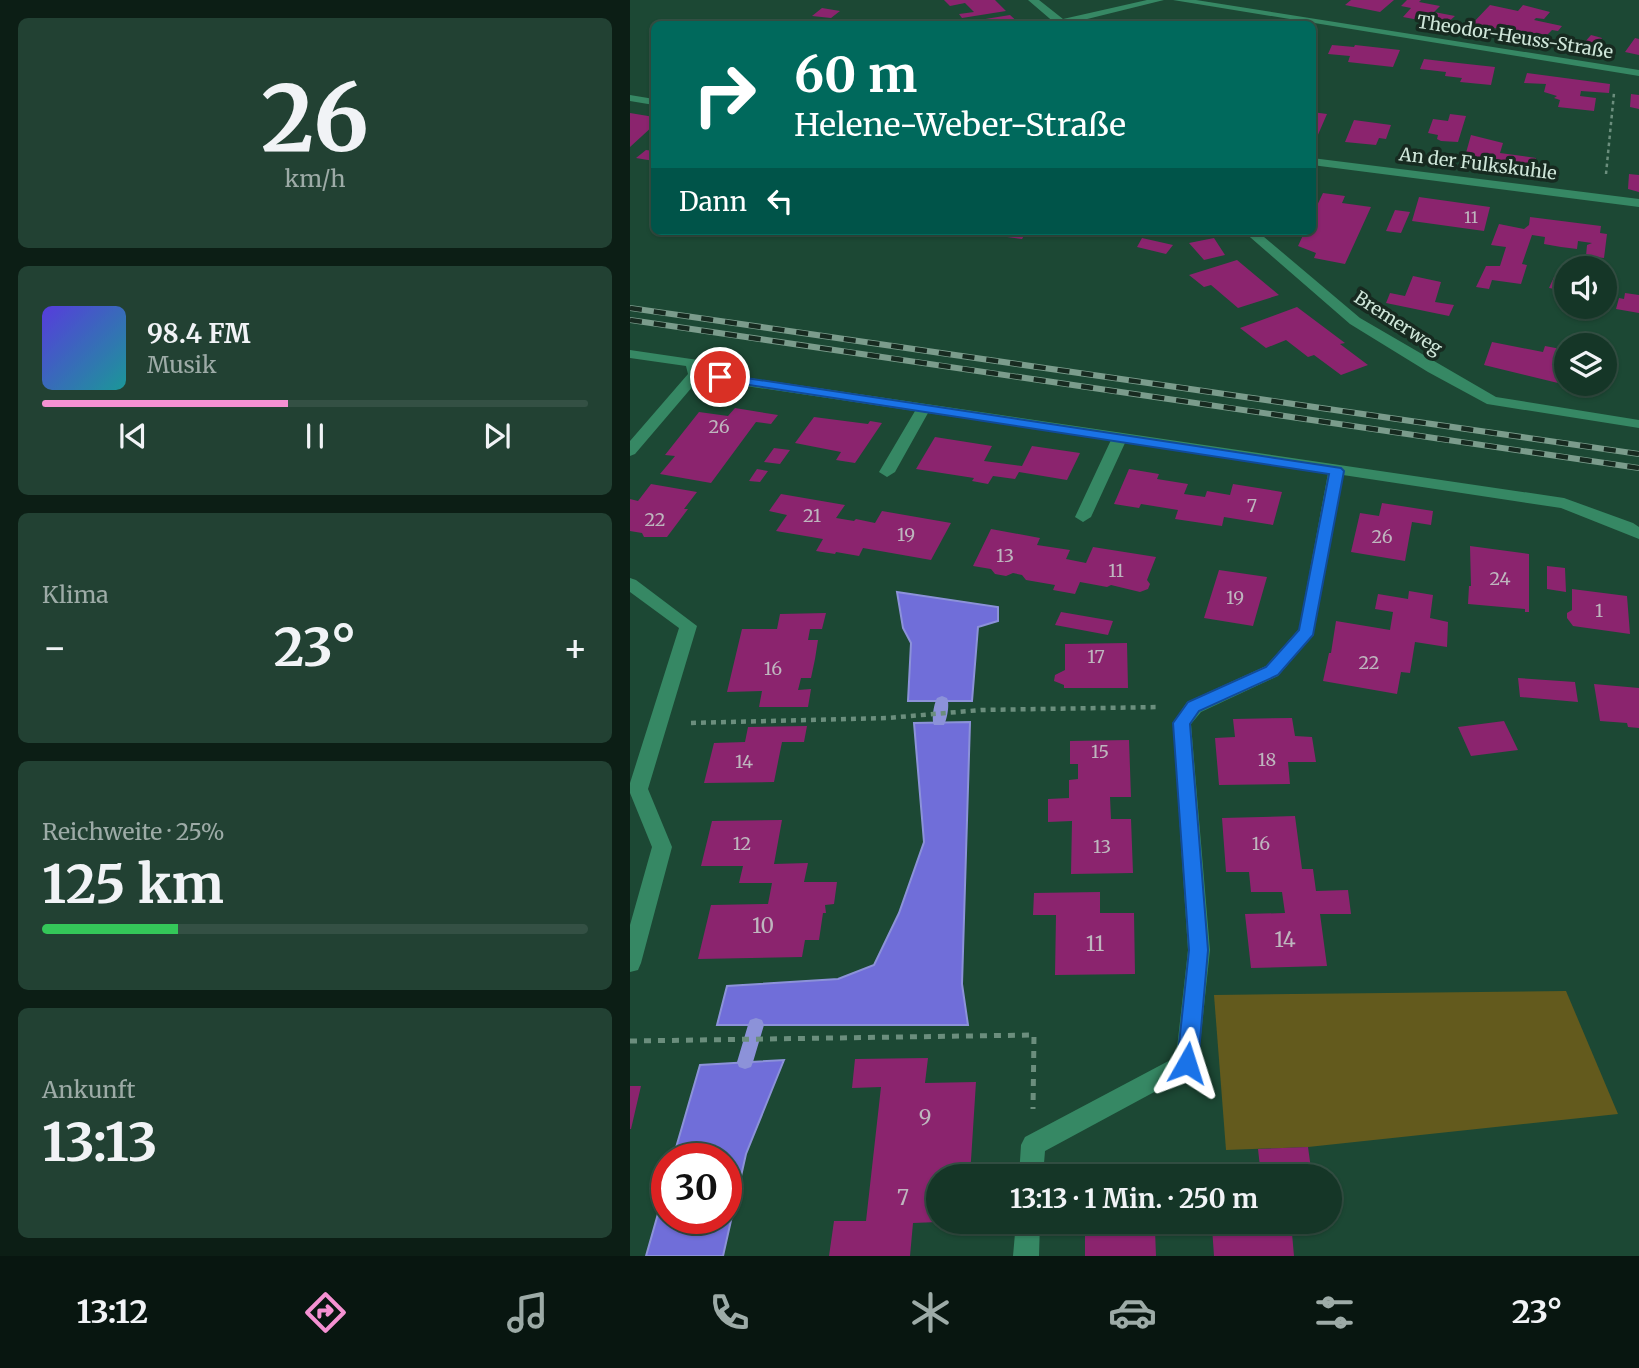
<!DOCTYPE html>
<html lang="de">
<head>
<meta charset="utf-8">
<style>
	body { margin:0; font-family:Merriweather,serif; background:#224133; color:#f1f3f6; height:100vh; display:flex; flex-direction:column; font-size:26px; white-space:nowrap }
	* { box-sizing:border-box; margin:0 }
	p { font-size:23px; color:#9daba7 }
	.icon { flex:none; width:38px; height:38px; fill:none; stroke:currentColor; stroke-width:2; stroke-linecap:round; stroke-linejoin:round }
	.map { position:relative; flex:1; overflow:hidden }
	.details { display:flex; flex-direction:column; gap:18px; padding:18px; background:#0c1e15; width:630px }
	.details>* { flex:none }
	.hud { position:absolute; left:21px; top:21px; width:665px; height:214px; border-radius:10px; box-shadow:0 2px 5px #0004,0 0 0 2px #345044; background:#00695c; color:#fff; overflow:hidden }
	.fabs { position:absolute; left:924px; top:256px; display:grid; gap:14px }
	.fabs a { display:grid; place-items:center; width:63px; height:63px; border-radius:50%; background:#153627; box-shadow:0 2px 5px #0004,0 0 0 2px #345044; font-size:35px }
	.speed { position:absolute; left:21px; top:1143px; display:flex; gap:14px; font-size:35px; font-weight:700; text-align:center }
	.speed>* { display:grid; place-content:center; width:91px; height:91px; border-radius:50%; background:#153627; box-shadow:0 2px 5px #0004,0 0 0 2px #345044; line-height:1 }
	.speed .limit { border:10px solid #d22; background:#fff; color:#111 }
	.pin { position:absolute; display:grid; place-items:center; width:60px; height:60px; color:#fff; margin:-30px; border:4px solid #fff; border-radius:50%; box-shadow:0 2px 7px #0007 }
	.me { position:absolute; width:77px; margin:-38px; rotate:6deg; stroke-linejoin:round; filter:drop-shadow(0 0 5px #0008) }
	.turn { display:flex; align-items:center; gap:24px; height:147px; padding:0 28px; font-size:32px }
	.turn .icon { width:91px; height:91px; stroke-width:2.5 }
	.turn b { display:block; font-size:49px; line-height:60px }
	.then { display:flex; align-items:center; height:66px; padding:0 28px; background:#0003; gap:14px; font-size:26px }
	.big { font-size:52px; font-weight:700; line-height:1.1 }
	.details .widget { flex:1; display:flex; flex-direction:column; justify-content:center; gap:10px; min-width:0; padding:0 24px; border-radius:10px; background:#224133 }
	.details .dial { align-items:center; gap:0 }
	.dial b { font-size:91px; line-height:1 }
	.song { display:flex; align-items:center; gap:21px }
	.cover { width:84px; height:84px; border-radius:10px; background:linear-gradient(135deg,hsl(250 70% 55%),hsl(180 70% 35%)) }
	.played { height:7px; border-radius:4px; background:linear-gradient(90deg,#f591d2 45%,#345044 45%) }
	.keys { display:flex; justify-content:space-around; direction:ltr }
	.heat { display:flex; justify-content:space-between; align-items:center; font-size:38px; direction:ltr }
	.charge { height:10px; border-radius:5px; background:linear-gradient(90deg,#34c759 25%,#345044 0) }
	.trip { position:absolute; left:296px; top:1164px; width:416px; height:70px; border-radius:35px; background:#153627; box-shadow:0 2px 5px #0004,0 0 0 2px #345044; font-weight:700; line-height:70px; text-align:center }
	.dock { display:flex; height:112px; justify-content:space-around; align-items:center; background:#081610; color:#9daba7 }
	.dock .icon { width:49px; height:49px }
	.dock .selected { color:#f591d2 }
	.dock b { font-size:32px; color:#f1f3f6 }
	main { display:flex; flex:1; min-height:0 }
	.map>svg:first-child { display:block }
	.green { fill:#635a1d }
	.water { fill:#706ed9; stroke:#8c92d9; stroke-width:2 }
	.lines { fill:none; stroke-linecap:round; stroke-linejoin:round }
	.stream { fill:#8c92d9; fill-rule:evenodd }
	.building { fill:#8b246e }
	.path-far2 { stroke:#6b8e7d; stroke-width:2.5; stroke-dasharray:3.5 3.5; stroke-linecap:butt }
	.path-far1 { stroke:#6b8e7d; stroke-width:4.5; stroke-dasharray:5 5; stroke-linecap:butt }
	.path { stroke:#6b8e7d; stroke-width:5; stroke-dasharray:7 7; stroke-linecap:butt }
	.minor { fill:#368864; fill-rule:evenodd }
	.rail-casing { stroke:#7b9c8c; stroke-width:6 }
	.rail { stroke:#172a20; stroke-width:4.5; stroke-dasharray:12; stroke-linecap:butt }
	.route { fill:#1a73e8; stroke:#114b97; stroke-width:2 }
	.labels { text-anchor:middle; stroke-width:7; stroke-linejoin:round; paint-order:stroke }
	.far-number-label { font-size:16px; fill:#beb6be }
	.far-street-label { font-size:18px; fill:#cfe6d9; stroke:#172a20 }
	.number-label { font-size:18px; fill:#beb6be }
	.near-number-label { font-size:21px; fill:#beb6be }
</style>
</head>
<body>
<main>
<section class="details">
<div class="widget dial"><b>26</b><p>km/h</p></div>
<div class="widget">
<div class="song"><i class="cover"></i><div><b>98.4 FM</b><p>Musik</p></div></div>
<div class="played"></div>
<div class="keys"><svg class="icon" aria-label="previous" viewBox="0 0 24 24"><path d="M18 5L8 12l10 7zM5 5v14"/></svg><svg class="icon" aria-label="pause" viewBox="0 0 24 24"><path d="M8 5v14M16 5v14"/></svg><svg class="icon" aria-label="next" viewBox="0 0 24 24"><path d="M6 5l10 7-10 7zM19 5v14"/></svg></div>
</div>
<div class="widget"><p>Klima</p>
<div class="heat"><a>−</a><b class="big">23°</b><a>+</a></div>
</div>
<div class="widget"><p>Reichweite · 25%</p><b class="big">125 km</b><div class="charge"></div></div>
<div class="widget"><p>Ankunft</p><b class="big">13:13</b></div>
</section>
<div class="map">
<svg width="1009" height="1256" viewBox="0 0 1009 1256">
	<rect width="100%" height="100%" fill="#1c4834"/>
	<path class="green" d="M936,991L988,1114L678,1147L596,1150L584,995Z"/>
	<path class="water" d="M267,592L368,607V621L348,627L342,701H278L281,643L273,628Z
		M340,722L332,984L338,1025H87L97,986L208,979L244,965L269,913L294,842L284,723Z
		M154,1060L116,1154L93,1256H16L37,1182V1218H96V1158H43L70,1065Z"/>
	<g class="lines">
		<path class="stream" d="M312,696L317,698C320,704 317,719 314,725H304C301,719 304,704 307,698Z
			M126,1018L132,1020L134,1025L123,1062L121,1067L115,1069L109,1067L107,1062L118,1025L120,1020Z"/>
	</g>
	<path class="building" d="M314,0H365L376,11L332,18L329,14L344,12L335,3L320,6Z
		M721,0H764L750,12L715,5Z
		M777,0H791L789,2L810,6L804,12L825,16L815,25L773,17L781,8L771,6Z
		M860,5L888,11L893,5L920,12L914,19L906,18L904,20L932,26L928,31L922,30L917,35L841,25Z
		M192,8L210,11L201,18L182,16Z
		M380,15L390,24H347L343,21Z
		M961,35L972,38L966,46L954,43Z
		M1005,38L1009,39V55L995,52Z
		M702,45L724,47L725,45L770,50L763,67L718,62L720,56L698,54Z
		M794,59L819,62L865,67L861,85L830,82L832,78L815,76L816,72L790,69Z
		M897,73L980,84L979,93L951,91L950,96L966,98L964,111L928,107L930,100L924,98L927,96L914,92L916,84L894,83Z
		M1001,94L1009,95V109L1000,107Z
		M682,112L697,114L687,137H682Z
		M0,113L24,117V125L0,147Z
		M820,114L836,116L828,142L811,141L807,139L808,135L798,133L803,119L818,121Z
		M724,120L761,125L756,139L749,138L746,145L715,142Z
		M841,135L873,143L870,153L906,158L904,170L914,171L912,179L870,174L873,164L834,160Z
		M16,150L24,151V161L6,158Z
		M999,174L1009,175V192L998,189Z
		M693,193L715,196L712,203L741,207L715,264L684,258L686,253L668,246L675,231H682V216Z
		M789,197L860,207L854,231L782,221Z
		M765,210L780,212L771,233L756,231Z
		M900,217L971,226L970,233L977,234L974,258L956,256L957,245L962,243L948,241L947,249L931,247L914,244L915,237L902,235L892,264L897,265L891,284L862,280L859,289L846,287L856,266H870L876,247L861,245L869,224L894,229L899,225Z
		M381,231H397L392,239L377,237Z
		M512,238L543,245L536,254L507,247Z
		M584,238L595,255L574,260L559,243Z
		M607,260L649,295L608,308L581,285L574,287L559,275Z
		M783,276L811,282L805,302L824,305L819,316L756,303L760,293L775,296Z
		M924,277L936,279V291L919,288Z
		M995,293L1009,295V313L986,309L989,298L994,299Z
		M667,307L715,343L710,344L738,365L711,375L684,355L678,357L656,340L636,348L610,328Z
		M862,342L913,352L915,346L936,350V362H933L928,383L854,365Z
		M105,408L148,415L141,424L126,422L81,483L30,474L45,456L35,455L69,412L98,416Z
		M184,417L238,424L240,421L252,423L225,463L206,460L211,452L165,443Z
		M305,437L362,446L354,461L392,466L402,446L450,453L437,480L389,472L385,479L363,476L358,484L342,481L344,478L286,469Z
		M144,448L160,450L150,464L134,462Z
		M127,469L138,471L130,482L119,481Z
		M499,469L529,474L527,479L558,484L554,494L575,497L577,491L600,495L603,484L652,492L643,525L594,517L592,526L545,519L548,510L511,504L509,508L484,504Z
		M21,484L67,492L54,509H58L37,537H14L12,533L0,531V499L8,501Z
		M151,494L215,505L206,518L224,521L226,519L245,523L252,511L321,523L301,560L233,548L229,556L206,552L205,554L186,551L193,539L146,531L157,515L139,511Z
		M752,503L803,511L801,525L782,522L775,561L721,552L730,513L749,516Z
		M361,529L410,538L407,545L440,550L436,559L456,563L463,547L526,557L517,580L520,584L518,589L510,592L481,585L477,587L450,582L445,594L423,590L425,585L396,580L392,575L383,573L376,576L365,574L361,569L343,566Z
		M840,546L899,554V612H895V609L838,604L839,586H841Z
		M917,566L935,568L936,592L917,589Z
		M589,570L637,577L623,626L574,618Z
		M942,589L997,596L1000,634L943,626L937,618V613L942,610Z
		M779,591L803,595L800,618L818,622L817,647L785,642L780,673L771,672L767,694L693,681L699,653H701L706,621L760,630L763,612L745,609L748,594L778,599Z
		M431,612L483,621L478,635L425,625Z
		M196,613L192,629H180L178,640H188L185,659L181,678H171L168,690L181,689L178,707H129L132,691L97,692L112,629H147L150,614Z
		M497,643L498,688H434V685L424,681L425,675L435,670V644Z
		M888,678L945,682L948,702L890,697Z
		M964,684L1009,688V728L998,727L997,723L970,721Z
		M662,718L665,736L682,737L686,762H658L660,784L589,785L585,738L605,737L603,719Z
		M874,721L888,750L841,756L828,727Z
		M177,726L174,742H152L144,782L74,783L84,743L115,742L118,727Z
		M499,740L501,797H480L481,819H501L503,873L441,874L442,821L418,822V799L439,798V780L448,779V764H440V741Z
		M665,816L672,869H683L686,891L718,890L721,914H690L697,966L621,968L615,914L655,913L652,892H621L619,872H596L592,818Z
		M152,820L144,864L178,863L174,882H207L204,904L195,905L196,913H193L189,940H175L172,957L68,959L81,905L138,904L142,883H109L113,866H71L82,821Z
		M470,892V913H504L505,974L425,975L426,915H403L404,893Z
		M298,1058L295,1083L346,1082L340,1176H308V1222L283,1223L280,1256H199L204,1221H236L251,1087L222,1088L225,1059Z
		M0,1086H11L1,1129H0Z
		M678,1147L682,1176H631L628,1149Z
		M634,1222H661L664,1256H584L582,1227L635,1225Z
		M505,1228L506,1231L525,1230L526,1256H455V1232Z"/>
	<g class="lines">
		<path class="path-far2" d="M976,174L984,93"/>
		<path class="path-far1" d="M61,723L257,718L351,710L528,707"/>
		<path class="path" d="M0,1041L404,1035L403,1109"/>
		<path class="minor" d="M398,0H409L433,19L517,0H534L437,24H426Z
			M543,0H566L1009,70V76Z
			M0,95L24,99V105L0,101Z
			M682,158L1009,199V207L682,165Z
			M613,231H627L730,318L866,397L1009,420V428L857,404L798,372L720,324Z
			M0,350L68,360L72,371L934,498L1003,523L1009,527V539L931,508L713,475L683,635L648,676L571,712L561,724L580,950L568,1063L565,1070L415,1151L413,1176H389L391,1145L395,1137L546,1057L558,950L543,723L557,702L636,666L669,629L698,473L495,443L461,517L453,522L445,517L481,440L298,413L265,472L257,477L249,472L285,411L69,379L5,454L0,456V441L58,374L56,366L0,358Z
			M0,578L6,580L67,626L18,789L42,847L11,963L8,970L0,972V925L22,847L0,793V783L49,628L0,592Z
			M386,1222H410L409,1256H383Z"/>
		<defs>
			<path id="rail" d="M0,308L1009,454
				M0,320L1009,468"/>
		</defs>
		<use href="#rail" class="rail-casing"/>
		<use href="#rail" class="rail"/>
	</g>
	<path class="route" d="M90,374L711,468L714,471L683,635L648,675L569,711L560,724L578,950L568,1063L565,1070L557,1072L550,1070L547,1063L559,950L543,723L558,702L636,667L669,630L699,474L86,380L84,377Z"/>
	<g class="labels">
		<g class="far-number-label">
			<text x="841" y="223">11</text>
		</g>
		<g class="far-street-label">
			<text transform="translate(885 37) rotate(9)" y="6">Theodor-Heuss-Straße</text>
			<text transform="translate(848 164) rotate(7)" y="6">An der Fulkskuhle</text>
			<text transform="translate(768 323) rotate(33)" y="6">Bremerweg</text>
		</g>
		<g class="number-label">
			<text x="89" y="433">26</text>
			<text x="622" y="512">7</text>
			<text x="182" y="522">21</text>
			<text x="25" y="526">22</text>
			<text x="276" y="541">19</text>
			<text x="752" y="543">26</text>
			<text x="375" y="562">13</text>
			<text x="486" y="577">11</text>
			<text x="870" y="585">24</text>
			<text x="605" y="604">19</text>
			<text x="969" y="617">1</text>
			<text x="466" y="663">17</text>
			<text x="739" y="669">22</text>
			<text x="143" y="675">16</text>
			<text x="470" y="758">15</text>
			<text x="637" y="766">18</text>
			<text x="114" y="768">14</text>
			<text x="112" y="850">12</text>
			<text x="631" y="850">16</text>
			<text x="472" y="853">13</text>
		</g>
		<g class="near-number-label">
			<text x="133" y="933">10</text>
			<text x="655" y="947">14</text>
			<text x="465" y="951">11</text>
			<text x="295" y="1125">9</text>
			<text x="273" y="1205">7</text>
		</g>
	</g>
</svg>
<div class="fabs">
<a><svg class="icon" aria-label="sound" viewBox="0 0 24 24"><path d="M4 9h4l5-4v14l-5-4H4zM17 9q2 3 0 6"/></svg></a>
<a><svg class="icon" aria-label="layers" viewBox="0 0 24 24"><path d="M12 4l9 5-9 5-9-5zM3 14l9 5 9-5"/></svg></a>
</div>
<div class="speed"><div class="limit">30</div></div>
<div class="pin" style="left:90px;top:377px;background:#d93025"><svg class="icon" aria-label="arrive" viewBox="0 0 24 24"><path d="M6 21V4h12l-3 4 3 4H6"/></svg></div>
<svg class="me" style="left:557px;top:1063px" viewBox="-20 -20 40 40"><path d="M0-17L14 15 0 8-14 15z" fill="#1a73e8" stroke="#fff" stroke-width="4"/></svg>
<div class="trip">13:13 · 1 Min. · 250 m</div>
<div class="hud">
<div class="turn"><svg class="icon" aria-label="right" viewBox="0 0 24 24"><path d="M7 20v-9h11M14 6l5 5-5 5"/></svg><div><b>60 m</b>Helene-Weber-Straße</div></div>
<div class="then">Dann<svg class="icon" aria-label="left" viewBox="0 0 24 24"><path d="M17 20v-9H6M10 6l-5 5 5 5"/></svg></div>
</div>
</div>
</main>
<nav class="dock">
<b>13:12</b>
<svg class="icon selected" aria-label="directions" viewBox="0 0 24 24"><path d="M12 3l9 9-9 9-9-9zM9 14v-3h6M13 9l2 2-2 2"/></svg>
<svg class="icon" aria-label="music" viewBox="0 0 24 24"><path d="M9 18V5l10-2v13"/><circle cx="6" cy="18" r="3"/><circle cx="16" cy="16" r="3"/></svg>
<svg class="icon" aria-label="phone" viewBox="0 0 24 24"><path d="M5 4h4l2 5-3 2q2 4 5 5l2-3 5 2v4C11 20 4 13 5 4z"/></svg>
<svg class="icon" aria-label="climate" viewBox="0 0 24 24"><path d="M12 3v18M4 7l16 10M4 17L20 7"/></svg>
<svg class="icon" aria-label="car" viewBox="0 0 24 24"><path d="M5 17H2v-5l4-1 3-4h7l3 4 3 1v5h-3M9 17h6M6 11h13"/><circle cx="7" cy="17" r="2"/><circle cx="17" cy="17" r="2"/></svg>
<svg class="icon" aria-label="filters" viewBox="0 0 24 24"><path d="M4 7h16M4 17h16"/><circle cx="9" cy="7" r="2"/><circle cx="15" cy="17" r="2"/></svg>
<b>23°</b>
</nav>
</body>
</html>
